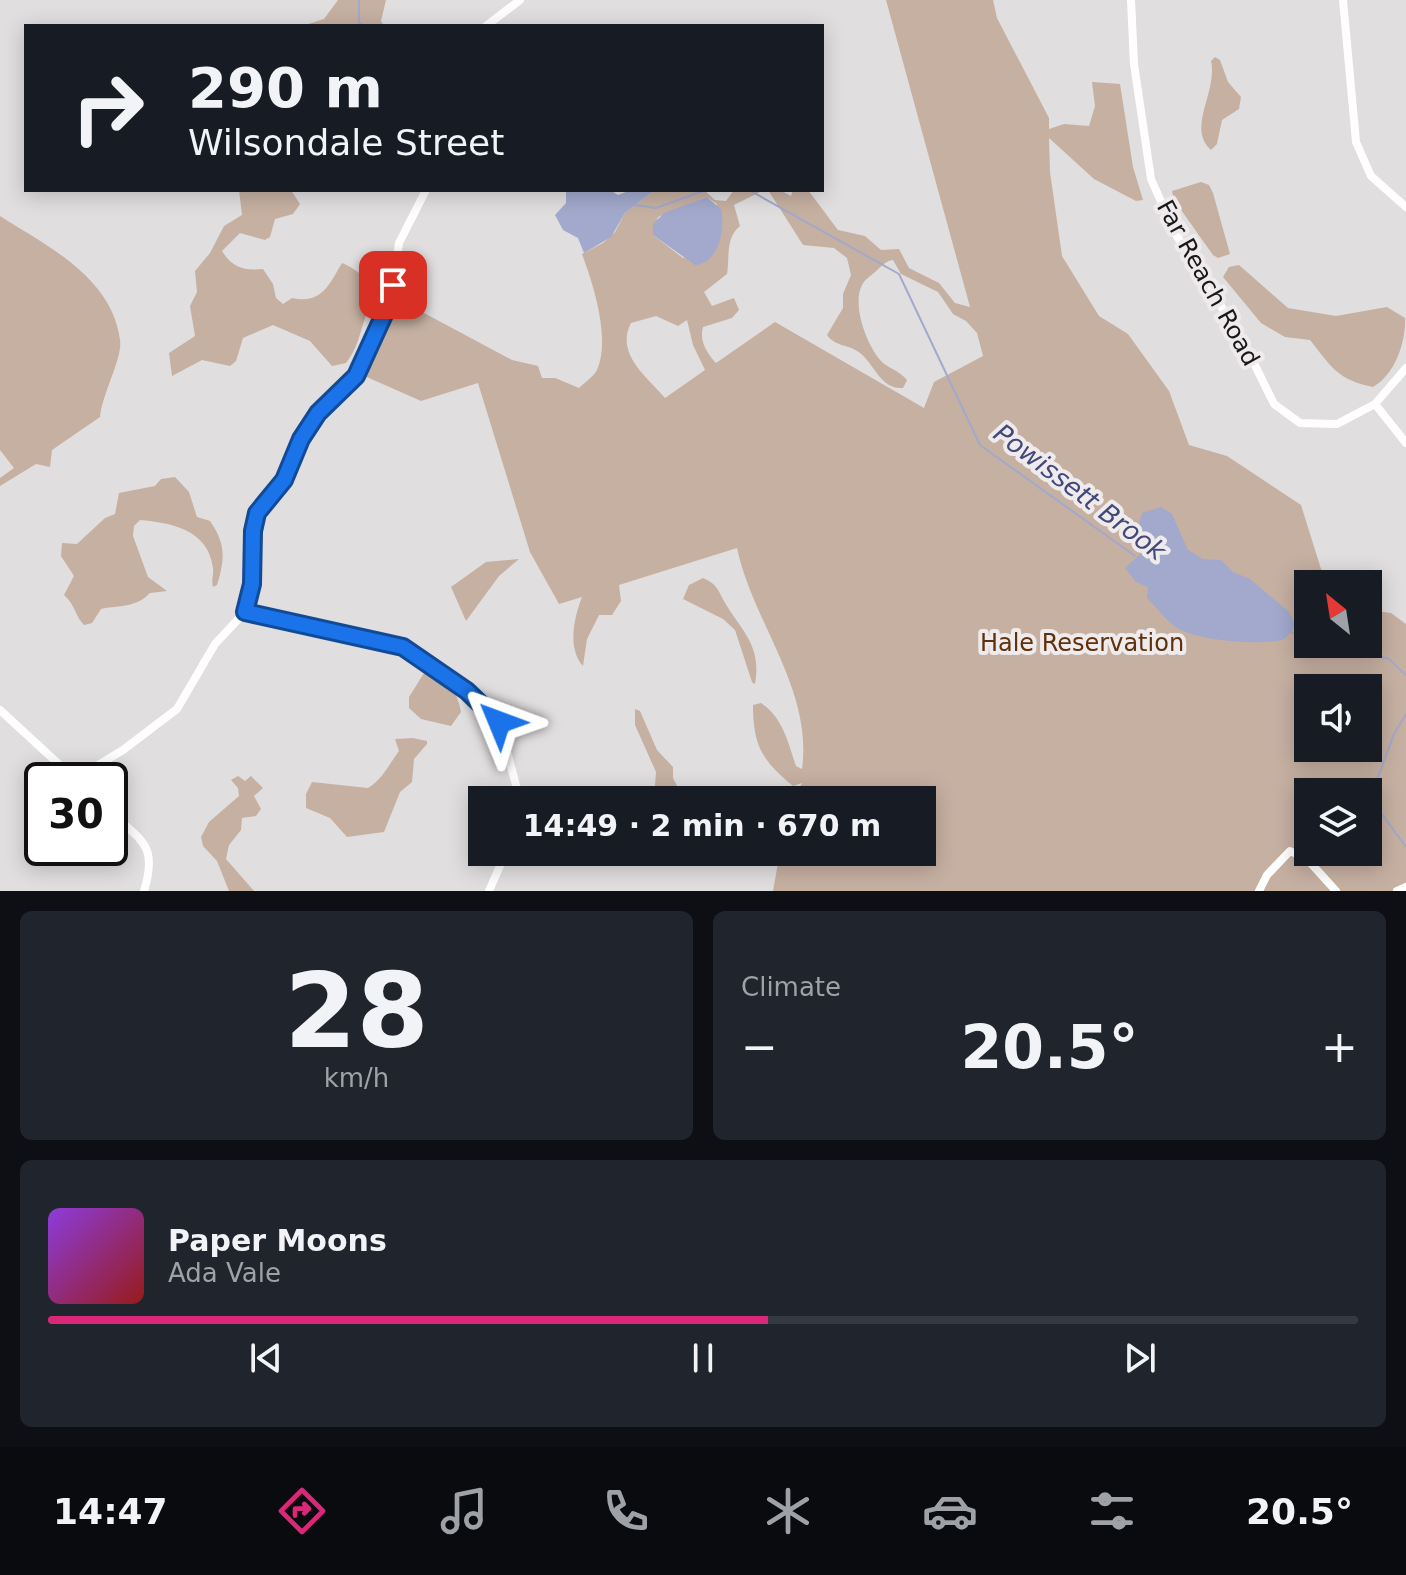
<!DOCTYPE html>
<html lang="en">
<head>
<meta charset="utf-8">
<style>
	body { margin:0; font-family:"DejaVu Sans",sans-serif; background:#20242c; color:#f1f3f6; height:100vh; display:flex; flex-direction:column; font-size:30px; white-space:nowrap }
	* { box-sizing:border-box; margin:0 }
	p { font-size:26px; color:#9ea1a6 }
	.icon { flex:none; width:44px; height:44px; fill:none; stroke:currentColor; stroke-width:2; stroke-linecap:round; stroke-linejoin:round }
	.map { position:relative; height:891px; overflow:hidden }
	.sheet { display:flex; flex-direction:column; gap:20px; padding:20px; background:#0d0f14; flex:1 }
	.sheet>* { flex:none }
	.banner { position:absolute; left:24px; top:24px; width:800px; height:168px; border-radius:0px; box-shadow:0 4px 20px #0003; background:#171b24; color:#f1f3f6; overflow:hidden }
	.needle { width:52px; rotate:330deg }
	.tools { position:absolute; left:1294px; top:570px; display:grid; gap:16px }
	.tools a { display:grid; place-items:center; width:88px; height:88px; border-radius:0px; background:#171b24; box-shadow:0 4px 20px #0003; font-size:40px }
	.speed { position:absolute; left:24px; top:762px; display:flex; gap:16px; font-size:40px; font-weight:700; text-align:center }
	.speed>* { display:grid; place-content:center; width:104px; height:104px; border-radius:50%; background:#171b24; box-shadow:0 4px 20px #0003; line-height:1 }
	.speed .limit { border:4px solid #111; border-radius:12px; background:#fff; color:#111 }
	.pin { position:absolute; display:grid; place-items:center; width:68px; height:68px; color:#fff; margin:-34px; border-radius:16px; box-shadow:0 4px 12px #0006 }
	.me { position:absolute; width:88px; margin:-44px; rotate:314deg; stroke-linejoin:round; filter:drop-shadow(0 0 6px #0008) }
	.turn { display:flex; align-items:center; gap:28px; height:168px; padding:0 32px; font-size:36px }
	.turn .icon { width:104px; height:104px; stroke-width:2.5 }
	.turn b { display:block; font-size:56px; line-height:68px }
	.big { font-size:60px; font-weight:600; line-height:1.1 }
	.sheet .tile { flex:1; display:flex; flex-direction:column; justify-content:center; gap:12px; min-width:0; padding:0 28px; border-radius:12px; background:#20242c }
	.sheet .dial { align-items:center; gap:0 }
	.dial b { font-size:104px; line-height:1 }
	.song { display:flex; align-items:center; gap:24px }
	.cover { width:96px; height:96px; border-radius:12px; background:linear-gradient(135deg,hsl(270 70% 55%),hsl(0 70% 35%)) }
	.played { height:8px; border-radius:4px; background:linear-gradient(90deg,#db2777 55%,#363941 55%) }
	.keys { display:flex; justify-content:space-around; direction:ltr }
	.heat { display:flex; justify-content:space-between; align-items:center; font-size:44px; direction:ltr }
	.sheet .tiles { flex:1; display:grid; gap:20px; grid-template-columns:1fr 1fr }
	.tile:last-child { grid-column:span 2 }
	.trip { position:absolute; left:468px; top:786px; width:468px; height:80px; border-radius:0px; background:#171b24; box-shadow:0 4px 20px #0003; font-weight:600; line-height:80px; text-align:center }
	.menu { display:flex; height:128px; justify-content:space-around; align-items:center; background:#090b0e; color:#9ea1a6 }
	.menu .icon { width:56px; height:56px }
	.menu .selected { color:#db2777 }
	.menu b { font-size:36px; color:#f1f3f6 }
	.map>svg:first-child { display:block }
	.green { fill:#c6b0a2; fill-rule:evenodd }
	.water { fill:#a2a9cc }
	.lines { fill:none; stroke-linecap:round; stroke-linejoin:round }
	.stream { stroke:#a2a9cc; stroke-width:2 }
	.minor { stroke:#fff; stroke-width:8 }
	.route-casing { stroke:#114b97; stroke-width:20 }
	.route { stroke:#1a73e8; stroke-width:14 }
	.labels { text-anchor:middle; stroke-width:8; stroke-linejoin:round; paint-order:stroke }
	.street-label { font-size:24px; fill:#191819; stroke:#efebed }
	.park-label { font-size:24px; fill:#5f310c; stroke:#efebed }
	.water-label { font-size:26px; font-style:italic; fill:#42497a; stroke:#efebed }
</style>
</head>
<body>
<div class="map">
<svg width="1406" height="891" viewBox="0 0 1406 891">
	<rect width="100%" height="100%" fill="#e1dee0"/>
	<path class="green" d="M338,0H386L381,21L384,26H302L324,19Z
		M886,0H993L997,18L1049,118V129L1064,124L1089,126L1095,106L1092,82L1120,84L1133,167L1143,200L1136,201L1094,179L1049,138L1050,172L1062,256L1099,316L1128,334L1169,391L1189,445L1227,456L1301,505L1321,569L1332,584H1308V644H1368V610L1391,613L1406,624V891H773L780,852H922V800H793L802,783L793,786C763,761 753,747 753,705L761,703C783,718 788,742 796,766L802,769C813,689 753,623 737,548L619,585L621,601L612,615H599L587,639L583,666C567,648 574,618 582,597L559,604L530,552L478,383L421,401L360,374L373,356L396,298L512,360L538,366L542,378H555L579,388C584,383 594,376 597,370C611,338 593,284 582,254L603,243L615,232L625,213L655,190H704L715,200L726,201L734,190H764L734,205L740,226C725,238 730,257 727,274L704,292L712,306L734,298L739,310L732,318L703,327C699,341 707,353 716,363L775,322L924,408L934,382L983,356L977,333L966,321L953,314L938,292L901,274L893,260C883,261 878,271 869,277C846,293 866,346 882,362C890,369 900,371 907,380L903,388C881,390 875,365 860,353C849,344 835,347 827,335L843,308V294L851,275L847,258L834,248L803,245L768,190H780L791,196L793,190H808L838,230L865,236L881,250L899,249L909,268L939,283L955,303L970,307ZM707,197L717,204L719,240L715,248L683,258L653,235L658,217ZM656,316L678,326L687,320L693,345L705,370L665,398C647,377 615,354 631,323ZM1308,688H1368V748H1308ZM1308,792H1368V852H1308Z
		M1215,57L1220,60L1228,82L1241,97L1239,109L1222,120L1217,144L1211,150C1186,128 1218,92 1211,61Z
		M1201,182L1209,185L1213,193L1230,254L1218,258L1213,255L1174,200L1172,191Z
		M239,190H291L300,204L293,214L275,219L270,237L265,240L240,233L222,251C232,267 243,271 263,269L273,284L276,298L283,304L292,298C322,305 330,283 342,263C358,270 371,280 374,298C360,322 362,343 346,363L332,366L310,341L273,325L243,338L236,361L230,366L202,360L172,376L169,353L195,336L190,306L197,292L195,271L210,253L224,226L242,215Z
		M0,216C47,246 112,277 120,340C123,357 102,394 100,417L52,450L50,467L36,464L0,486V478L14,468L0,450Z
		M1239,265L1288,308L1336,316L1387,307L1405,318C1406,342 1395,375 1373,387C1337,380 1331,366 1310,340L1285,337L1261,323L1223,277L1229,267Z
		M175,477L189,492L197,517L210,521C226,544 225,559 217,585L213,587C211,580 214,575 213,568C208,529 171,523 140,520L134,526L133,536L148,577L167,591L150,593C136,608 119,605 101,609L92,623L84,625C75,616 76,606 64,595L74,576L61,556L62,543L77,544L105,518L115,514L119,493L155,486L161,479Z
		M519,559L499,576L466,621L451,587L486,562Z
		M703,578C717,584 718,590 724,601C741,631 762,644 755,684L752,682L735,630L723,619L683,599L689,585Z
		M426,670C445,677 458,691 461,712L451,726L421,719L409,708V697Z
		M635,709L640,711L657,750L673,767V778L684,800H654L656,772L635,725Z
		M413,738L427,741V744L414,759L412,782L400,792L384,832L347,837L330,818L306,808V794L312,782L368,788C383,779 389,764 399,751L395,739Z
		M238,776L245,781L251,776L263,788L254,796L261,809L256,816L242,818L241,830L229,845L226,859L254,891H229L217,861L203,846L201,837L209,822L239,796L238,788L231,780Z"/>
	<path class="water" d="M566,190H610L618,195L631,190H655L625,213L611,237L584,253L578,238L563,230L555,215L566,203Z
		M707,197L721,209C726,229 718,264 695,265L653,235V224L664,213Z
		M1161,507L1172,514L1188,550L1203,559L1221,560L1233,572L1250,579L1288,611L1296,625L1285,639C1263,646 1200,641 1179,629C1165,621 1158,608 1147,598L1148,587L1136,582L1125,568L1146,549L1139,524L1142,513Z"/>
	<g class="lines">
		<path class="stream" d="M359,0V23L365,26
			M749,190L899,274L980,445L1135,556
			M635,205L656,208L706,190
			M1290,632L1308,637
			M1334,644L1389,659L1406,675
			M1406,714L1394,734L1370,798L1406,847"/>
		<path class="minor" d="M1131,0L1134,64L1151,179L1175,233L1244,343L1274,404L1300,423L1337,424L1375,404L1406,368
			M1343,0L1356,142L1371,176L1406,207
			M486,26L520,0
			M1375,404L1406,443
			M245,612L403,647L467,691L499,722L520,800
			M0,710L76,780
			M75,779L123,750L177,709L215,644L245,612L252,584L253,531L257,513L284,480L305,430L362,365L391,297L399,243L426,190
			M110,812C142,841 158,845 144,891
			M489,891L506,852
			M1259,891L1267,875L1290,851L1307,859L1336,891
			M1397,891L1406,887"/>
	</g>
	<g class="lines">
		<defs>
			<path id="route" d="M393,285L387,308L356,376L318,413L301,439L284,480L257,513L253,531L252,584L245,612L403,647L467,691L499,722"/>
		</defs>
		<use href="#route" class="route-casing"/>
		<use href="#route" class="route"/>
	</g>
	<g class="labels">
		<g class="street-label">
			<text transform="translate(1208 283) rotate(61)" y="8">Far Reach Road</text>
		</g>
		<g class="park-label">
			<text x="1082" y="651">Hale Reservation</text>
		</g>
		<g class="water-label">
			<text transform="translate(1080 492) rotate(37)" y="9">Powissett Brook</text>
		</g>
	</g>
</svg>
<div class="tools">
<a><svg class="needle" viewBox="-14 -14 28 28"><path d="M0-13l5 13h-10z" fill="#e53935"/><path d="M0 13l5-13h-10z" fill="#9ea1a6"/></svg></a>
<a><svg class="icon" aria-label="sound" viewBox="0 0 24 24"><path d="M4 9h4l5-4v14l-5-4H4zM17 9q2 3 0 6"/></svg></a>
<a><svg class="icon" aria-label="layers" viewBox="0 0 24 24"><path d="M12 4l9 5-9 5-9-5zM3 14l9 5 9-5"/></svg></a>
</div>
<div class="speed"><div class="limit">30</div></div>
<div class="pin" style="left:393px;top:285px;background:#d93025"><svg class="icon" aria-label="arrive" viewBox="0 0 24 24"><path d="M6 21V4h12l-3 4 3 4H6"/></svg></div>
<svg class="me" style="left:499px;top:722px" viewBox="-20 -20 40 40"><path d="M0-17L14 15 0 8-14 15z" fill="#1a73e8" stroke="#fff" stroke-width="4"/></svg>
<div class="trip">14:49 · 2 min · 670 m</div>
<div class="banner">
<div class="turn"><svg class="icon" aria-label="right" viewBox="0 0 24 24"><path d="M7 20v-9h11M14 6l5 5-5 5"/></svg><div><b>290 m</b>Wilsondale Street</div></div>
</div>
</div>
<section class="sheet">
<div class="tiles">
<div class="tile dial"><b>28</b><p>km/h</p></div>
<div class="tile"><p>Climate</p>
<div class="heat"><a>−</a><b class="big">20.5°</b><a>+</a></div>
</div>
<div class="tile">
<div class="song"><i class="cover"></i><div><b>Paper Moons</b><p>Ada Vale</p></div></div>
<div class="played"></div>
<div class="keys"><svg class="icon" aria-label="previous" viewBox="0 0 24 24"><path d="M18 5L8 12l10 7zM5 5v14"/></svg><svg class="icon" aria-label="pause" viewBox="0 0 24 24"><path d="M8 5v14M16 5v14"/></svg><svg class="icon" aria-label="next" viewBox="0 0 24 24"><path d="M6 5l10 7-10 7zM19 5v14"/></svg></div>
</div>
</div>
</section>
<nav class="menu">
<b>14:47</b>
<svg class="icon selected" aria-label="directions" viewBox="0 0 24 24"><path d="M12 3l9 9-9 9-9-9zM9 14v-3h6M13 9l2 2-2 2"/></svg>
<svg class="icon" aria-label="music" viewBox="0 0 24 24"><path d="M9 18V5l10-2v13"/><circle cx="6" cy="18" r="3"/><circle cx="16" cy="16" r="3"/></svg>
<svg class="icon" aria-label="phone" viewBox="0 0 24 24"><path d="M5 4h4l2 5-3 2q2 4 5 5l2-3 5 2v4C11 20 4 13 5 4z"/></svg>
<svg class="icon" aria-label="climate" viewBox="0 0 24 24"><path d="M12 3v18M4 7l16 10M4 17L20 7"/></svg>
<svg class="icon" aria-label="car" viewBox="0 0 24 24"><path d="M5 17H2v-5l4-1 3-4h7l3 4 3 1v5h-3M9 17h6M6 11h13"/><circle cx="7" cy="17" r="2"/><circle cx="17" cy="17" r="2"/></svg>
<svg class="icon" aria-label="filters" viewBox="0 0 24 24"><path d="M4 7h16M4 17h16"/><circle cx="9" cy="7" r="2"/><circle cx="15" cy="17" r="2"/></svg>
<b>20.5°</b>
</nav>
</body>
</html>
